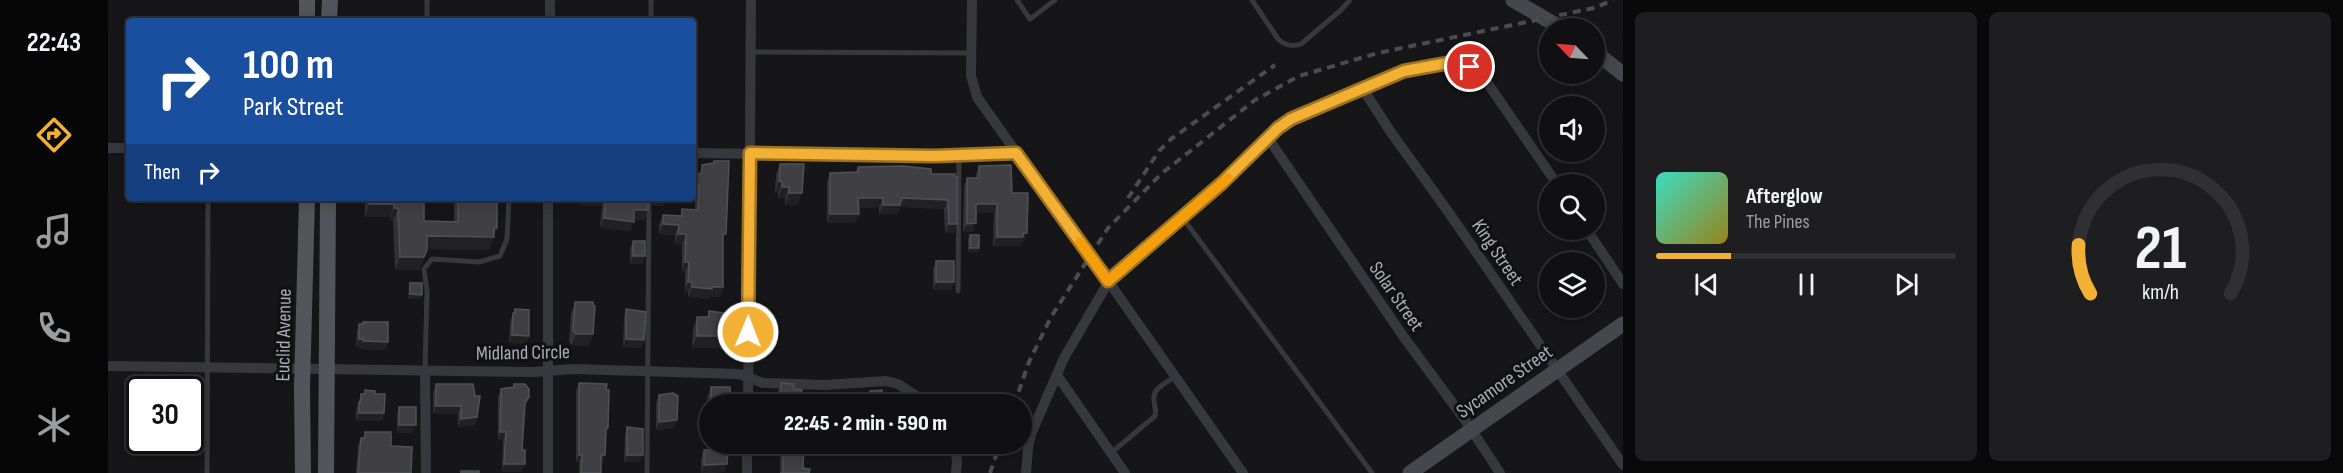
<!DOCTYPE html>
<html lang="en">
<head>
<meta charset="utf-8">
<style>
	body { margin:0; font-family:"Sofia Sans Condensed",sans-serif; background:#1e1e20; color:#f1f3f6; height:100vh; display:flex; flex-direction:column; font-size:22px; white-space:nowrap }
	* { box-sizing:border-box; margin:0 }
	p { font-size:20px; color:#9c9d9f }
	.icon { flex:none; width:33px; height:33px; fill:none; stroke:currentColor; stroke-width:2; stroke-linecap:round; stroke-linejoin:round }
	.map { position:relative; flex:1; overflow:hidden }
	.details { display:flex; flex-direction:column; gap:12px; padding:12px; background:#09090a; width:720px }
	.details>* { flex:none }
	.hud { position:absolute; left:18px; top:18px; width:570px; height:183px; border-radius:6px; box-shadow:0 3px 15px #0003,0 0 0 2px #303032; background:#1a4fa0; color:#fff; overflow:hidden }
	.needle { width:39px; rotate:295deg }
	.buttons { position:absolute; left:1431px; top:18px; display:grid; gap:12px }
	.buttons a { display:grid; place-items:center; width:66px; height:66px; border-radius:50%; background:#101012; box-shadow:0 3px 15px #0003,0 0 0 2px #303032; font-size:30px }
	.speed { position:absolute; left:18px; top:376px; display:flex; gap:12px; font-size:30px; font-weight:700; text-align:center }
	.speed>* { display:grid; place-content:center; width:78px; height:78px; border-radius:50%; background:#101012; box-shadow:0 3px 15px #0003,0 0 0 2px #303032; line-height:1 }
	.speed .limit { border:3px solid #111; border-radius:9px; background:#fff; color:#111 }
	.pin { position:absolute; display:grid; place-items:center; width:51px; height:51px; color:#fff; margin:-26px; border:3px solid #fff; border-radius:50%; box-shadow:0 2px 6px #0007 }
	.me { position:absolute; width:66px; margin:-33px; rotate:1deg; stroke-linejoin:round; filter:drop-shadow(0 0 4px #0008) }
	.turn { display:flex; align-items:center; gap:21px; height:126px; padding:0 18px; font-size:27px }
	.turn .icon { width:78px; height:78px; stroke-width:2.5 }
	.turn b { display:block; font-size:42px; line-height:51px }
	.then { display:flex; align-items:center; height:57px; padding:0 18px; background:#0003; gap:12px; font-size:22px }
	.details .tile { flex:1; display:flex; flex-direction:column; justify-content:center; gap:9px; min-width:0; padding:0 21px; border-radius:9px; background:#1e1e20 }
	.details .dial { align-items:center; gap:0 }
	.dial svg { height:156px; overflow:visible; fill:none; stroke:#303032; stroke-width:7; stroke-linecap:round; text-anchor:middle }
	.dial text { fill:#f1f3f6; stroke:none }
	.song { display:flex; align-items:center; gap:18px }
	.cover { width:72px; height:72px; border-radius:9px; background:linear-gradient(135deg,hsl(170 70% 55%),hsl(50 70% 35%)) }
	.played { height:6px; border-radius:3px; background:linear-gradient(90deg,#f2b134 25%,#303032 25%) }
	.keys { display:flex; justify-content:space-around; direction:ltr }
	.details .tiles { flex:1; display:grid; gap:12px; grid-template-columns:repeat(2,1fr) }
	.trip { position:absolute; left:591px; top:394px; width:333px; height:60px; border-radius:30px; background:#101012; box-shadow:0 3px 15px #0003,0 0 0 2px #303032; font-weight:800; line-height:60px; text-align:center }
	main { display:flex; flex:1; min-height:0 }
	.tabs { display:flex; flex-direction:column; width:108px; justify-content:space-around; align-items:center; background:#060607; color:#9c9d9f }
	.tabs .icon { width:42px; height:42px }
	.tabs .selected { color:#f2b134 }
	.tabs b { font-size:27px; color:#f1f3f6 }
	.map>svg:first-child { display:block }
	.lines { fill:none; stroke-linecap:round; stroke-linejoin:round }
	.lane { stroke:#37383d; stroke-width:5 }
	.street { stroke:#37383d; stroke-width:10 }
	.secondary { stroke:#45474d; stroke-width:15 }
	.primary { stroke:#53555c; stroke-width:16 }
	.rail { stroke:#4a4c52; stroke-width:4; stroke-dasharray:8 6; stroke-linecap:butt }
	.street-bridge { stroke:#37383d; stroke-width:10 }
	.wall { fill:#323236 }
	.shaded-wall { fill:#212124 }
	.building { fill:#3f3f44; stroke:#4f5156; stroke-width:1.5 }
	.route-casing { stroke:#9d7322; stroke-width:15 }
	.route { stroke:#f2b134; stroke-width:10 }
	.slow { stroke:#f59e0b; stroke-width:10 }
	.labels { text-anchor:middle; stroke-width:6; stroke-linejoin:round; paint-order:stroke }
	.street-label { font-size:20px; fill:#a8adb8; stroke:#111113 }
</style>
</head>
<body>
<main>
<nav class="tabs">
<b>22:43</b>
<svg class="icon selected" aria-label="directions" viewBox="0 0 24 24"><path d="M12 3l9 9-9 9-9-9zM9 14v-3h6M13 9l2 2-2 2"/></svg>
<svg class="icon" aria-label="music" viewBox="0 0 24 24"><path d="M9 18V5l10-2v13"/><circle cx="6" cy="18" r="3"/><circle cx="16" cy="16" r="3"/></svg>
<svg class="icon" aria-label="phone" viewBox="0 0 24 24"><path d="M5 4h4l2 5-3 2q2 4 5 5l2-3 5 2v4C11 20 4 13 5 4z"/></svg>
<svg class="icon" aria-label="climate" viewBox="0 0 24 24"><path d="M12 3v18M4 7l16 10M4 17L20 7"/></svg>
</nav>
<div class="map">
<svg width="1515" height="473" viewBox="0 0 1515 473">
	<rect width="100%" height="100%" fill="#161618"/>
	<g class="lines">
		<path class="lane" d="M543,0V21
			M909,0L922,19L947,0
			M1144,0L1170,39C1177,46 1184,47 1193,44L1233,10L1242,0
			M319,21V0
			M643,52L863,53
			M1074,217L1264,473
			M850,291L851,155
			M317,370L319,291L316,269L324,259L371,262L392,256L399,239L401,198
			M1003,453L1047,416C1049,409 1045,403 1046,396C1046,388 1061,381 1068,376
			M99,473L100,198
			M539,473L541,198"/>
		<path class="street" d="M864,0L863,76L869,97L964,231
			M442,21V0
			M1255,89L1282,131L1339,210L1515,465
			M1160,138L1295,336L1357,420L1392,473
			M0,148H21
			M585,153L826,156L908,153
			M1479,230L1515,284
			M991,268L1135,473
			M0,366L426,372L465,369L631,374L655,383L717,385L778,381L790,384L822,405
			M317,370L318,473
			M949,375L1017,473
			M640,405L643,0
			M847,444L849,462L848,473
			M440,473V198
			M639,473V444
			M918,473L920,448L923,434L956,358L1001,281L1114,183L1170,128L1183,119L1296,71L1340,63L1351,64L1362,67L1378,81L1449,184"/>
		<path class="secondary" d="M1405,0L1453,28
			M1486,51L1515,74
			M1302,473L1515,324"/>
		<path class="primary" d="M199,21V0
			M221,21L222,0
			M195,473L194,388L199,198
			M218,473L220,198"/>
		<path class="rail" d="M1020,198L1051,151L1063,139L1167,65
			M906,405L921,362L943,317L1000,228L1053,174L1147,100L1191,76L1270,53L1486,8L1505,0
			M882,473L892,444"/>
		<path class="street-bridge" d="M964,231L991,268"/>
	</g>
	<path class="wall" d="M606,161L615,242V287L612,297H601L600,299L580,297V292H577V272L574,271V244H567V235L551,234V225L555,215L572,216L574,209L587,210V195H585V173L591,174L594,165L605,163Z
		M672,164L690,205H677V198H670V193H667L668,175Z
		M871,166L904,193L916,242H914L912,246H885L886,213H868L865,232H855L856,186L859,178H868V174Z
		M750,167L823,174H847L849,224L846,233H837L836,209L792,207L789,214H771V207L751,208L747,223H719V182L722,173L748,172Z
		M253,198H317L316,201V221L346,222V198H389V228L381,250L319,249L311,270H287L285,221H281L282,217H257V202H253Z
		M474,198H540V210L536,220H526L522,231L492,228L494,206H473Z
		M545,198H558L555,206H546Z
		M862,235L870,252H860V239Z
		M525,241L537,256L534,264H522V249Z
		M828,261L846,282L843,290H825V269Z
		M302,283L314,295L312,299H300L301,287Z
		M467,302L481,346L464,345L461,342L463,314Z
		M407,309L421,336L418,344L401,343L402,321Z
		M518,309L536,340L533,348L515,347L516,317Z
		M601,311L618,348H584L585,329L589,317H599Z
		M255,322L280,342L277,350L252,349L253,347H248L249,332L251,324H255Z
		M471,383L498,435L495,463H493V473H471V462H468V391Z
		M673,383L685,389L693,405H670V391Z
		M328,384L369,417L367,425L350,427V414H325V392Z
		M406,384L417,407L414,450L417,464L414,472H394L395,440H390V397L393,389L405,388Z
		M603,387L623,405H602V431H598L599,398Z
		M257,390L267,394L276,413L274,421H248V410L253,394H256Z
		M762,391L776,405H757V402Z
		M551,395L566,428L548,430V403Z
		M291,407L305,433H289V415Z
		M519,427L532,462H516L517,434Z
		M257,432L283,446L303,473H248L250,445L253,438H255Z
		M672,444H696L695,468L672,473Z
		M596,450L617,472L593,473V458Z"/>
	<path class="shaded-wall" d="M671,181L674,182L670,193H667Z
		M585,185H591L587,195H585Z
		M674,187H681L677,198H670Z
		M681,193H694L690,205H677Z
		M254,198H258L257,202H253Z
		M476,198H497L494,206H473Z
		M549,198H558L555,206H546Z
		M750,198H775L771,207L747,208Z
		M794,198L840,200L836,209L792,207L789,214H771L775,205Z
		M261,204H286L282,217H257Z
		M868,204H889L886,213H865Z
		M286,208H290L285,221H281Z
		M526,210H540L536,220H522Z
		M722,214H751L747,223H719Z
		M496,218L526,222L522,231L492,228Z
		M868,223L865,232H855L859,224Z
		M555,224L571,225L567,235L551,234Z
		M841,224H849L846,233H837Z
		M386,228H389L381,250L315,249L319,236Z
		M915,233H919L916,242H914L912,246H885L889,237Z
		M570,234H578L574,244H567Z
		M862,248H871L870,252H860Z
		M319,250L311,270H287L292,257Z
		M525,256H537L534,264H522Z
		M577,262H581L577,272L574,271Z
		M580,282H584L580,292H577Z
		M828,282H846L843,290H825Z
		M584,287H615L612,297H601L600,299L580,297Z
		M302,294L314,295L312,299H300Z
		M468,334H485L481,346L464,345Z
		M404,335L421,336L418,344L401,343Z
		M589,336H622L618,348H584Z
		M251,339H255L253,347H248Z
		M518,339L536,340L533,348L515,347Z
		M255,341L280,342L277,350L252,349Z
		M328,406H353L350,414H325Z
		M251,413H276L274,421H248Z
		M369,417L367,425L350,427L353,419Z
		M569,420L566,428L548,430L551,422Z
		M602,422V431H598Z
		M291,425H308L305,433H289Z
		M392,432H398L395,440H390Z
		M471,455H474L471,462H468Z
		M493,455H497L495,463H490Z
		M519,455H535L532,462H516Z
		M396,464H417L414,472H394Z
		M619,464L617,472L593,473L596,465Z"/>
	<path class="building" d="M606,161H621L618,234H615V287H604V289L584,287V282H580L581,262H577L578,234H570L571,225L555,224V215L574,216V209L590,210L591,185H585V173L594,174V165L606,163Z
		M672,164H696L694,193H681V187H674V182L671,181Z
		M903,165L904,193H920L919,233H915V237H889V204H868V223L859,224V178H871V166Z
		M795,166L823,169V174H847V177H849V224H841L840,200L794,198L792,205H775V198H750L751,214H722V173L750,172V167Z
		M261,198H316V221L350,222V198H389V228H386V237L319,236V250L316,257H292L290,208H286V204H261Z
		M497,198H540V210H526V222L496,218Z
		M862,235H871V248H862Z
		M525,241H537V256H525Z
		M828,261H846V282H828Z
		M302,283H314V295L302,294Z
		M467,302H485V305L487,306L485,334H468L465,330Z
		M407,309L421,310V336L404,335L405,313H407Z
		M518,309L538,312L536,340L518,339Z
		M601,311L623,314L622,336H589V317H601Z
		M255,322H280V342L255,341V339H251V324H256Z
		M471,383L499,384L498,390H501L500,428L498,429L497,455H493V473H473L474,455H471Z
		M673,383L686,384L685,389L694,390L693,405H672Z
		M328,384H365L367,396H372L369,417L353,419V406H328Z
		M406,384H417L421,389V397L417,403L414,450H417V464H396L398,432H392L393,389L406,387Z
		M603,387H622L623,405H603Z
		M257,390L267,391V394H277L276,413H251V402H253V394H257Z
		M774,390L776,405H761L760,394H762V391Z
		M565,393L570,396L569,420L551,422V395Z
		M291,407H308V425H291Z
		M519,427L535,429V455H519Z
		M257,432H283V446L304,447L303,473H250L253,438H257Z
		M675,444H696L695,468L702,469L701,473H672H675Z
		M596,450H620L619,464L596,465Z
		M353,471H371V473H353Z"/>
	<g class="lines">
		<defs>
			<path id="route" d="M640,332L642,153L826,156L908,153L1000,281L1114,183L1170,128L1183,119L1296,71L1340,63L1362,67"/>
		</defs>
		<use href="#route" class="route-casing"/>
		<use href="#route" class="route"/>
		<path class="slow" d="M972,242L1000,281L1120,178"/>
	</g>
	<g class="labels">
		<g class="street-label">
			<text transform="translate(1390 252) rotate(56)" y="7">King Street</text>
			<text transform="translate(1289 296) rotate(55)" y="7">Solar Street</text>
			<text transform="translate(175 335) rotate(-89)" y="7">Euclid Avenue</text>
			<text transform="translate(415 352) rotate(-1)" y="7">Midland Circle</text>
			<text transform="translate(1396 381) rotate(-35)" y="7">Sycamore Street</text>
		</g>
	</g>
</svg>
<div class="buttons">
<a><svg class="needle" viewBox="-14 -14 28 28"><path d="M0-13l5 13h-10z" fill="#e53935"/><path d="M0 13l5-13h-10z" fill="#9c9d9f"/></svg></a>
<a><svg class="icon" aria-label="sound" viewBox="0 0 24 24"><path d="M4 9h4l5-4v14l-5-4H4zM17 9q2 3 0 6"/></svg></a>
<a><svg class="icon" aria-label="search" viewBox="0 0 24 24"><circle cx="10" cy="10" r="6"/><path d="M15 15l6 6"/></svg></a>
<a><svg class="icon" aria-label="layers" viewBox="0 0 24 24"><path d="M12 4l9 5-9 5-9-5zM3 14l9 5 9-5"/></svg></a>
</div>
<div class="speed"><div class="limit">30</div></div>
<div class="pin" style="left:1362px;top:67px;background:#d93025"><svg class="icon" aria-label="arrive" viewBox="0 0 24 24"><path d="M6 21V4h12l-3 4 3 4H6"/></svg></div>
<svg class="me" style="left:640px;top:332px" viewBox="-20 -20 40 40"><circle r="17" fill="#f2b134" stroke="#fff" stroke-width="3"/><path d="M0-11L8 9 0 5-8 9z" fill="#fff"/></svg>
<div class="trip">22:45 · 2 min · 590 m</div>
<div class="hud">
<div class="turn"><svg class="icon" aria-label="right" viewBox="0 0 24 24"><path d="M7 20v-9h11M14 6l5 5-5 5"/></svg><div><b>100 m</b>Park Street</div></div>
<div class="then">Then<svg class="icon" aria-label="right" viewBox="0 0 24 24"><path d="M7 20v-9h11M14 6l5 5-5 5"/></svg></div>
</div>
</div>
<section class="details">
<div class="tiles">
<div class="tile">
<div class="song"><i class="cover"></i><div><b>Afterglow</b><p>The Pines</p></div></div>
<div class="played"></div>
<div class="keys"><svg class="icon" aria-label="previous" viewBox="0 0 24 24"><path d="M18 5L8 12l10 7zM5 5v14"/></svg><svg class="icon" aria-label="pause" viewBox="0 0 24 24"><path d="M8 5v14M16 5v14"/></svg><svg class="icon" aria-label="next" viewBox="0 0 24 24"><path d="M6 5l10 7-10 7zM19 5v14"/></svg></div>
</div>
<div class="tile dial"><svg viewBox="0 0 100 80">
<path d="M14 69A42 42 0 1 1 86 69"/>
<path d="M14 69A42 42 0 0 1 8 44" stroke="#f2b134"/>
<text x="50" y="56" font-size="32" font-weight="700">21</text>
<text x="50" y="72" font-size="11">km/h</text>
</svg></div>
</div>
</section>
</main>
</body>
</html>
